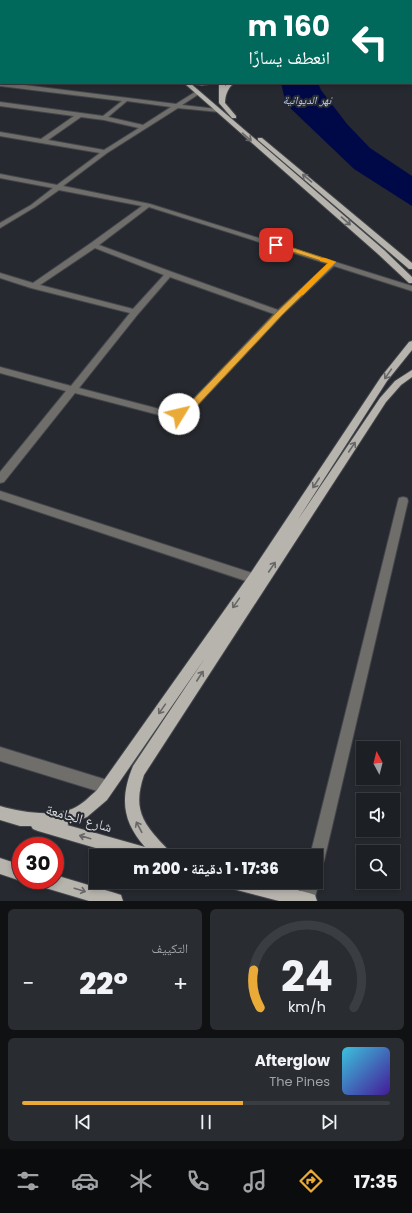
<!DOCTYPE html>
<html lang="ar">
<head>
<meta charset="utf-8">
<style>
	body { margin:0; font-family:Poppins,"Noto Naskh Arabic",sans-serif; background:#292c30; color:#f1f3f6; direction:rtl; height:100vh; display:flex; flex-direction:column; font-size:15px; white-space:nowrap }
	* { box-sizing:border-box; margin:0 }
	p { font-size:13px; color:#a0a2a6 }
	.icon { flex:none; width:22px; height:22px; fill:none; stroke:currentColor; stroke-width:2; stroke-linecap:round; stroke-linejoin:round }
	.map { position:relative; height:901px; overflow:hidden; direction:ltr }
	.sheet { display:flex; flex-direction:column; gap:8px; padding:8px; background:#0f1113; flex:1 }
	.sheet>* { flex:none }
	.guide { position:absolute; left:0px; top:0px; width:412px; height:84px; box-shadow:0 2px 6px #0003,0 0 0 1px #3a3d41; direction:rtl; background:#00695c; color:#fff; overflow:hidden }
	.needle { width:26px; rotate:353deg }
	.controls { position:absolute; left:356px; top:741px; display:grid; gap:8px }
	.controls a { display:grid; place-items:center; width:44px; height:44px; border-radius:0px; background:#1c1f23; box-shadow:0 2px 6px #0003,0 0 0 1px #3a3d41; font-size:20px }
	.speed { position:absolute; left:12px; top:837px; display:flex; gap:8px; font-size:20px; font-weight:700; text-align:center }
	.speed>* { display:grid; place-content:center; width:52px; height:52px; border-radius:50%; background:#1c1f23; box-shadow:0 2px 6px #0003,0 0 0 1px #3a3d41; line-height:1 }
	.speed .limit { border:6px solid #d22; background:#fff; color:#111 }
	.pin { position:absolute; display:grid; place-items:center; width:34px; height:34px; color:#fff; margin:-17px; border-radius:8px; box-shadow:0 2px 6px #0006 }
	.me { position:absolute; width:44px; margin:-22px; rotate:54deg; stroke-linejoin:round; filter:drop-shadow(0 0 3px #0008) }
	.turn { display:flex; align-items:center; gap:14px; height:84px; padding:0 16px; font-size:18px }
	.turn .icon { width:52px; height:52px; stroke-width:2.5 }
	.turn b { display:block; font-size:28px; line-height:34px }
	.big { font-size:30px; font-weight:800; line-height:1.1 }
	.sheet .tile { flex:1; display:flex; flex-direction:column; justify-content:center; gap:6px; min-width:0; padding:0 14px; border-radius:6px; background:#292c30 }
	.sheet .dial { align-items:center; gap:0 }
	.dial svg { height:104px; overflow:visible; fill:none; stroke:#3a3d41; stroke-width:7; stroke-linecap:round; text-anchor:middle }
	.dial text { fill:#f1f3f6; stroke:none }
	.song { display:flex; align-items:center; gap:12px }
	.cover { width:48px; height:48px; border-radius:6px; background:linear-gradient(135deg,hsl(190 70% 55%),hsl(260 70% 35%)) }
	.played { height:4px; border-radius:2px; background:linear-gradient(90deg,#e9aa38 60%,#3a3d41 60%) }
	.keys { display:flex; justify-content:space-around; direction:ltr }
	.heat { display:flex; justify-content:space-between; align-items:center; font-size:22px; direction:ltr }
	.sheet .tiles { flex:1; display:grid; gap:8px; grid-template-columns:1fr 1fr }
	.tile:last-child { grid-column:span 2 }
	.trip { position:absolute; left:89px; top:849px; width:234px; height:40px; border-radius:0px; background:#1c1f23; box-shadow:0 2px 6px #0003,0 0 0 1px #3a3d41; font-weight:800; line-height:40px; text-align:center; direction:rtl }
	.menu { display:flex; height:64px; justify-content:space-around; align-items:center; background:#0b0c0e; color:#a0a2a6 }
	.menu .icon { width:28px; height:28px }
	.menu .current { color:#e9aa38 }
	.menu b { font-size:18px; color:#f1f3f6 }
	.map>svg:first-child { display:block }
	.water { fill:#000947 }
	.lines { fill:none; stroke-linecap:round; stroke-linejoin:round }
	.minor-casing { stroke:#43464b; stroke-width:2 }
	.major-casing { stroke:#43464b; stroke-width:2 }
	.minor { fill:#706e6b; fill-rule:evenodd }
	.major { fill:#b7b3ad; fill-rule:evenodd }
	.oneway { stroke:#676768 }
	.route { fill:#e9aa38; stroke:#976e24 }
	.slow { fill:#f59e0b }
	.labels { text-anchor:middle; stroke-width:4; stroke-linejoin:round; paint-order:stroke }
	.far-water-label { font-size:11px; font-style:italic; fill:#bdd2f7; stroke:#26292f }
	.near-street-label { font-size:14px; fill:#dbdde1; stroke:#26292f }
</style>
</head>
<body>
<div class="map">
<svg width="412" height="901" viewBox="0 0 412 901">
	<rect width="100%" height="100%" fill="#26292f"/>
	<path class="water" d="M281,83H318L321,90L347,124L370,148L412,176V206L354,169L286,104Z"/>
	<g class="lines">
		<defs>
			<path id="minor" d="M401,0H407L408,1H402Z
				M0,20H1V22H0Z
				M0,82L176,104L195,92H199V94L182,105L217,109L220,111L219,112L178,108L107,153L63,186L150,204L412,286V291L334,266L282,315L193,410L179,417L163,416L75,393L4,482L0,483V472L66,391L0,373V367L71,386L130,313L31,288L0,278V273L33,283L91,243L142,206L59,190L35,207L0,228V223L31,205L53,188L0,178V174L57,185L100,153L0,136V132L41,139L74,116L0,106V102L103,116L122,101L0,86ZM127,101L171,107L143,125L108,117ZM81,117L104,120L139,128L104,150L48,140ZM149,207L328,264L278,310L172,272L99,245ZM95,248L164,275L133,309L40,285ZM170,277L274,314L187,406L178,411L163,410L79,388L138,314Z
				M0,491L261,576L265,577L267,581L265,585L261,586L0,499Z
				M403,497L407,498L408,501L324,861L321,866L316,869V856H310L398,501L399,498Z
				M0,747L107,780L112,782L114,787L112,792L107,794L0,761Z
				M316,876L319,882L314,901H298L303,882H316Z"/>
			<path id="major" d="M207,0H211V1H207Z
				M214,0H218L219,1H215Z
				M374,0H378L379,1H375Z
				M384,0H388L389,1H385Z
				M411,17H412V20H411Z
				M411,66H412V68H411Z
				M184,83H190L384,250L412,277V283H409L378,254Z
				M192,83H212C207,86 197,86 192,83Z
				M219,83H225V86L228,83H234C228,88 225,95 225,103L236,116V118H232L219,103Z
				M258,138H262L412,263V269H409L258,140Z
				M412,341V350L387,381L297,521L380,398L395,381L412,370V377L401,385L386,402L144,775C135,802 138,817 158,839C163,845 169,849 172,856H123L38,831L33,829L31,826H20L0,820V806C21,812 51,817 72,809C82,805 89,797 97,790L250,574L381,377L409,342ZM205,658L133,766C120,798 122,821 145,847L67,825L87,817L107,800Z
				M0,858L21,865V880H23L21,881L0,874Z
				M55,875L115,893L121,895L123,901H89L39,886L37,880H55Z
				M229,882H267L309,893L315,895L317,901H279L237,890L231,888Z"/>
		</defs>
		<use href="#minor" class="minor-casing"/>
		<use href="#major" class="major-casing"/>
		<use href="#minor" class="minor"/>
		<use href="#major" class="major"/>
	</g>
	<defs><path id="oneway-shaft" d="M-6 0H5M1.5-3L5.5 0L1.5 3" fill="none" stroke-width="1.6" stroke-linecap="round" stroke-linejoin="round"/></defs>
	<g class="oneway">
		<use href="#oneway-shaft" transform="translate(247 137) rotate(41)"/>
		<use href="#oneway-shaft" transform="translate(307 178) rotate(-140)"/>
		<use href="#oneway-shaft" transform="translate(346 221) rotate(41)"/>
		<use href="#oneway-shaft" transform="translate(388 374) rotate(125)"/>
		<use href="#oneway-shaft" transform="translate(352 447) rotate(-56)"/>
		<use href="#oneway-shaft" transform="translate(316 483) rotate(123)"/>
		<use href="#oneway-shaft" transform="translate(272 567) rotate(-56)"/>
		<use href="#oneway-shaft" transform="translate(236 603) rotate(125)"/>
		<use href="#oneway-shaft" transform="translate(200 676) rotate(-57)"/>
		<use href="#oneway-shaft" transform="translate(162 709) rotate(125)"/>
		<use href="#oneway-shaft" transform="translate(139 827) rotate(-118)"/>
		<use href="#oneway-shaft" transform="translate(85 837) rotate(-164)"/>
		<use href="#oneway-shaft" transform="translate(80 890) rotate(17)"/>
	</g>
	<path class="route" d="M274,243H278L336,262L282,315L193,410L182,416H176L174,414L187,406L277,312L328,263L274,246Z"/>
	<path class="slow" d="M320,258H325L336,262L303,295H298V292L328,263L320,261Z"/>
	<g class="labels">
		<g class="far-water-label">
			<text x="307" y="104">نهر الديوانية</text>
		</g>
		<g class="near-street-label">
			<text transform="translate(79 818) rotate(16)" y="5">شارع الجامعة</text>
		</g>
	</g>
</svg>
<div class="controls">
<a><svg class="needle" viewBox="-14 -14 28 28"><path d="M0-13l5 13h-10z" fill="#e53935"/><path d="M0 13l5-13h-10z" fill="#a0a2a6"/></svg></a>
<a><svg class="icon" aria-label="sound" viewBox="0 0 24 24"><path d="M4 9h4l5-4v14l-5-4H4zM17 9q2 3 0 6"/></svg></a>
<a><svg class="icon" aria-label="search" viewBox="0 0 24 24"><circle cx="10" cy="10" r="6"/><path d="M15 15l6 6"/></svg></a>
</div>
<div class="speed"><div class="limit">30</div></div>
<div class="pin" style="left:276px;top:245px;background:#d93025"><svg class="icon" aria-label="arrive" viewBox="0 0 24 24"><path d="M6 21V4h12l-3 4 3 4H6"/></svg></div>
<svg class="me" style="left:179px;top:414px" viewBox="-20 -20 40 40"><circle r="19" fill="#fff"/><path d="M0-13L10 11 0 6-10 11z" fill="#e9aa38"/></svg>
<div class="trip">17:36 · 1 دقيقة · 200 m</div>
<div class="guide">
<div class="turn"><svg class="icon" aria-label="left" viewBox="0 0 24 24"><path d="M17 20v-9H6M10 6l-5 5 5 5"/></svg><div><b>160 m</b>انعطف يسارًا</div></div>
</div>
</div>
<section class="sheet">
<div class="tiles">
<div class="tile dial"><svg viewBox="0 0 100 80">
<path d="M14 69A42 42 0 1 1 86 69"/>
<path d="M14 69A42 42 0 0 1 9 40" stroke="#e9aa38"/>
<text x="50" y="56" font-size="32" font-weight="700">24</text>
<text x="50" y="72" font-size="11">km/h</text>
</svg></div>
<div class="tile"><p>التكييف</p>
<div class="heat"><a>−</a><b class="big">22°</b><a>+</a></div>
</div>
<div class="tile">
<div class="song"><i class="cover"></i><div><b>Afterglow</b><p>The Pines</p></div></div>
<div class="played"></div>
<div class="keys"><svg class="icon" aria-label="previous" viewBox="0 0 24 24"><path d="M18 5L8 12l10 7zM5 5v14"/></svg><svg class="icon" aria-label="pause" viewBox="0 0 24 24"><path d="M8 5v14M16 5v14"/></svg><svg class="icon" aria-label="next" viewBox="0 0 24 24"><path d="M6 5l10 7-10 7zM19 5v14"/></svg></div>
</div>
</div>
</section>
<nav class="menu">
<b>17:35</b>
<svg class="icon current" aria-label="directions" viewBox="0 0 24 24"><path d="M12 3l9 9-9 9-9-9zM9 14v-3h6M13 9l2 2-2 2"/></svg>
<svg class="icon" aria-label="music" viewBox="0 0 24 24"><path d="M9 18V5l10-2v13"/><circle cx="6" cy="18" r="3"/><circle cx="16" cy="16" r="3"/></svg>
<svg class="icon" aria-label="phone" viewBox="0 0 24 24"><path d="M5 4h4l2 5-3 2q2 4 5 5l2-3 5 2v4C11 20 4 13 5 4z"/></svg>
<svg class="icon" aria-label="climate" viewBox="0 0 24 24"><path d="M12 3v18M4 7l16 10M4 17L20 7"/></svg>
<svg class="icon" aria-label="car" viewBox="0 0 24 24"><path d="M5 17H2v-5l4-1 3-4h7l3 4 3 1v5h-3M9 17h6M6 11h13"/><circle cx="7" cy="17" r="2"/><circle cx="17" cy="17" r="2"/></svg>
<svg class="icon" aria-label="filters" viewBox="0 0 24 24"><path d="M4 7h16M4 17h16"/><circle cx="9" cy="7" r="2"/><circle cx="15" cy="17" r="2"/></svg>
</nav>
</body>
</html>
